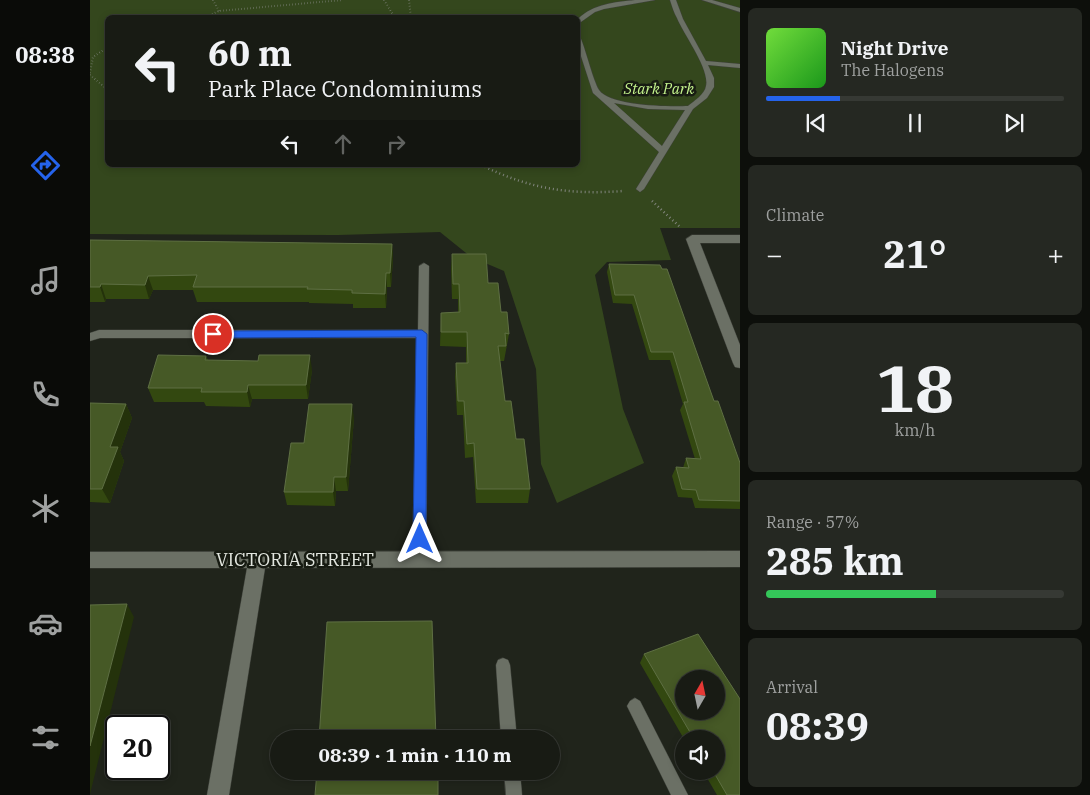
<!DOCTYPE html>
<html lang="en">
<head>
<meta charset="utf-8">
<style>
	body { margin:0; font-family:"IBM Plex Serif",serif; background:#252822; color:#f1f3f6; height:100vh; display:flex; flex-direction:column; font-size:19px; white-space:nowrap }
	* { box-sizing:border-box; margin:0 }
	p { font-size:16px; color:#9fa1a0 }
	.icon { flex:none; width:28px; height:28px; fill:none; stroke:currentColor; stroke-width:2; stroke-linecap:round; stroke-linejoin:round }
	.map { position:relative; flex:1; overflow:hidden }
	.drawer { display:flex; flex-direction:column; gap:8px; padding:8px; background:#0d0f0b; width:350px }
	.drawer>* { flex:none }
	.banner { position:absolute; left:15px; top:15px; width:475px; height:152px; border-radius:8px; box-shadow:0 2px 8px #0003,0 0 0 1px #363934; background:#181b14; color:#f1f3f6; overflow:hidden }
	.needle { width:32px; rotate:9deg }
	.controls { position:absolute; left:585px; top:670px; display:grid; gap:10px }
	.controls a { display:grid; place-items:center; width:50px; height:50px; border-radius:50%; background:#181b14; box-shadow:0 2px 8px #0003,0 0 0 1px #363934; font-size:25px }
	.speed { position:absolute; left:15px; top:715px; display:flex; gap:10px; font-size:25px; font-weight:700; text-align:center }
	.speed>* { display:grid; place-content:center; width:65px; height:65px; border-radius:50%; background:#181b14; box-shadow:0 2px 8px #0003,0 0 0 1px #363934; line-height:1 }
	.speed .limit { border:2px solid #111; border-radius:8px; background:#fff; color:#111 }
	.pin { position:absolute; display:grid; place-items:center; width:42px; height:42px; color:#fff; margin:-21px; border:2px solid #fff; border-radius:50%; box-shadow:0 1px 5px #0007 }
	.me { position:absolute; width:55px; margin:-28px; rotate:0deg; stroke-linejoin:round; filter:drop-shadow(0 0 4px #0008) }
	.turn { display:flex; align-items:center; gap:18px; height:105px; padding:0 20px; font-size:22px }
	.turn .icon { width:65px; height:65px; stroke-width:2.5 }
	.turn b { display:block; font-size:35px; line-height:42px }
	.lanes { display:flex; align-items:center; height:48px; padding:0 20px; background:#0003; justify-content:center; gap:25px; direction:ltr }
	.lanes .off { opacity:.35 }
	.big { font-size:38px; font-weight:800; line-height:1.1 }
	.drawer .tile { flex:1; display:flex; flex-direction:column; justify-content:center; gap:8px; min-width:0; padding:0 18px; border-radius:8px; background:#252822 }
	.drawer .dial { align-items:center; gap:0 }
	.dial b { font-size:65px; line-height:1 }
	.song { display:flex; align-items:center; gap:15px }
	.cover { width:60px; height:60px; border-radius:8px; background:linear-gradient(135deg,hsl(100 70% 55%),hsl(120 70% 35%)) }
	.played { height:5px; border-radius:2px; background:linear-gradient(90deg,#2563eb 25%,#363934 25%) }
	.keys { display:flex; justify-content:space-around; direction:ltr }
	.heat { display:flex; justify-content:space-between; align-items:center; font-size:28px; direction:ltr }
	.charge { height:8px; border-radius:4px; background:linear-gradient(90deg,#34c759 57%,#363934 0) }
	.trip { position:absolute; left:180px; top:730px; width:290px; height:50px; border-radius:25px; background:#181b14; box-shadow:0 2px 8px #0003,0 0 0 1px #363934; font-weight:800; line-height:50px; text-align:center }
	main { display:flex; flex:1; min-height:0 }
	.tab-bar { display:flex; flex-direction:column; width:90px; justify-content:space-around; align-items:center; background:#0a0b08; color:#9fa1a0 }
	.tab-bar .icon { width:35px; height:35px }
	.tab-bar .active { color:#2563eb }
	.tab-bar b { font-size:22px; color:#f1f3f6 }
	.map>svg:first-child { display:block }
	.green { fill:#34471d; fill-rule:evenodd }
	.lines { fill:none; stroke-linecap:round; stroke-linejoin:round }
	.lane-casing { stroke:#3e413a; stroke-width:1 }
	.street-casing { stroke:#3e413a; stroke-width:1 }
	.path-far1 { stroke:#82867e; stroke-width:2; stroke-dasharray:0.5 2.5; stroke-linecap:butt }
	.path { stroke:#82867e; stroke-width:2.5; stroke-dasharray:1 3; stroke-linecap:butt }
	.lane { fill:#6b7065; fill-rule:evenodd }
	.street { fill:#6b7065; fill-rule:evenodd }
	.wall { fill:#334810; fill-rule:evenodd }
	.shaded-wall { fill:#24320b }
	.building { fill:#465926; stroke:#5e6f43; fill-rule:evenodd }
	.route { fill:#2563eb; stroke:#184099 }
	.labels { text-anchor:middle; stroke-width:5; stroke-linejoin:round; paint-order:stroke }
	.far-park-label { font-size:15px; font-style:italic; fill:#c4f38d; stroke:#171b12 }
	.street-label { font-size:18px; fill:#e2e6df; stroke:#171b12 }
</style>
</head>
<body>
<main>
<nav class="tab-bar">
<b>08:38</b>
<svg class="icon active" aria-label="directions" viewBox="0 0 24 24"><path d="M12 3l9 9-9 9-9-9zM9 14v-3h6M13 9l2 2-2 2"/></svg>
<svg class="icon" aria-label="music" viewBox="0 0 24 24"><path d="M9 18V5l10-2v13"/><circle cx="6" cy="18" r="3"/><circle cx="16" cy="16" r="3"/></svg>
<svg class="icon" aria-label="phone" viewBox="0 0 24 24"><path d="M5 4h4l2 5-3 2q2 4 5 5l2-3 5 2v4C11 20 4 13 5 4z"/></svg>
<svg class="icon" aria-label="climate" viewBox="0 0 24 24"><path d="M12 3v18M4 7l16 10M4 17L20 7"/></svg>
<svg class="icon" aria-label="car" viewBox="0 0 24 24"><path d="M5 17H2v-5l4-1 3-4h7l3 4 3 1v5h-3M9 17h6M6 11h13"/><circle cx="7" cy="17" r="2"/><circle cx="17" cy="17" r="2"/></svg>
<svg class="icon" aria-label="filters" viewBox="0 0 24 24"><path d="M4 7h16M4 17h16"/><circle cx="9" cy="7" r="2"/><circle cx="15" cy="17" r="2"/></svg>
</nav>
<div class="map">
<svg width="650" height="795" viewBox="0 0 650 795">
	<rect width="100%" height="100%" fill="#20241b"/>
	<path class="green" d="M0,0H650V228H570L581,260L517,262L505,275L533,409L554,463L467,503L451,464L446,369L414,271L381,257L350,232L248,235L0,234ZM18,18H488V165H18Z"/>
	<g class="lines">
		<defs>
			<path id="lane" d="M545,0H565L514,9L505,12L488,24V19C503,4 525,2 545,0Z
				M580,0H586L593,19L616,61L650,64V68L618,65L624,78V87L617,98L603,109L554,189L550,192L546,189L569,152L503,93L488,47V37L491,39C496,51 503,80 509,90C520,106 579,107 598,106C604,101 615,94 616,86C620,69 594,35 587,18C584,13 582,6 580,0ZM524,103L558,109L595,110L572,146Z
				M612,0H622L650,8V12Z
				M334,263L339,266L336,559L334,563L329,565L324,563L322,559L328,338H10L0,341V333L9,330H328L329,266Z
				M413,658L418,660L420,665L427,739H411L406,665L408,660Z
				M545,698L550,701L598,795H581L537,706L540,701Z
				M414,771H430L432,795H416Z"/>
			<path id="street" d="M602,235H650V243H610L650,345V368L645,367L643,363L596,239Z
				M650,551V567L175,568L139,795H117L157,568H0V552Z"/>
		</defs>
		<use href="#lane" class="lane-casing"/>
		<use href="#street" class="street-casing"/>
		<path class="path-far1" d="M123,0L129,11
			M294,0L305,18
			M319,0L321,18
			M114,18L129,11L252,0
			M0,73L3,57L18,47
			M0,75L18,90"/>
		<path class="path" d="M391,165C440,189 479,195 533,191
			M562,201L590,227"/>
		<use href="#lane" class="lane"/>
		<use href="#street" class="street"/>
	</g>
	<path class="wall" d="M0,240L302,244L303,258L301,287H297L296,308H263V304L219,303V302H107L103,290H63L59,299H16L15,302H0Z
		M362,254L398,283L411,312L419,334L414,361H410L415,401L440,489L438,503H386L383,457L375,458L373,415H367L365,377L366,363H376V347L350,346L351,313L368,312V299H362L361,269Z
		M519,264L570,265L624,401L650,463V509L605,508L602,498L588,497L582,476L586,467L593,468L596,458L605,459L590,410L593,404L580,360H559L542,304L523,303L517,272Z
		M116,356L118,360L168,361L222,370L218,399H162L160,407L116,406L114,402H64L58,388Z
		M0,403L36,404L42,418L30,452L34,461L20,503L0,502Z
		M264,418L258,491H246L245,506L197,505L194,492Z
		M608,634L650,699V795H627L613,771H626V739H594L550,663L554,654ZM594,679H626V711H594Z"/>
	<path class="shaded-wall" d="M302,244L303,258L301,287L300,273Z
		M296,273L297,287L296,308L295,294Z
		M58,276L63,290L59,299L55,285Z
		M11,284L16,299L15,302L10,287Z
		M220,355L222,370L218,399L216,385Z
		M158,385L162,399L160,407L157,392Z
		M36,404L42,418L30,452L34,461L20,503L12,489L20,447Z
		M262,404L264,418L258,491L256,477Z
		M244,477L246,491L245,506L243,492Z
		M37,604L44,617L0,794V746Z"/>
	<path class="building" d="M0,240L302,244L300,273H296L295,294L262,293V290L217,289L218,287H103L107,275L58,276L55,285L11,284L10,287H0Z
		M362,254H396L398,283H408L411,312H417L419,334L415,333L416,346H408L415,401H421L426,439H434L440,489H387L384,443L377,444L374,401H368L366,363H378L377,332H351V313L370,312L369,284H363Z
		M519,264L570,265L572,269H577L624,401H628L650,463V501L609,500L606,490L592,489L586,467L599,468L596,458L611,459L594,402H598L583,352H561L544,295H525Z
		M68,355L116,356L115,360L168,361L169,355H220L216,385H158L157,392H111L112,388H58Z
		M0,403L36,404L20,447H28L12,489H0Z
		M219,404H262L256,477H244L243,492H194L201,443H214Z
		M37,604L0,746V605Z
		M342,621L346,739H229L237,622Z
		M608,634L650,699V795H637L623,771H626V739H604L554,654ZM594,679H626V711H594Z
		M227,771H348V795H225Z"/>
	<path class="route" d="M332,330L337,334L336,539L334,543L330,545L325,543L323,539L326,337L123,338L118,334L123,331Z"/>
	<g class="labels">
		<g class="far-park-label">
			<text x="569" y="94">Stark Park</text>
		</g>
		<g class="street-label">
			<text x="205" y="566">VICTORIA STREET</text>
		</g>
	</g>
</svg>
<div class="controls">
<a><svg class="needle" viewBox="-14 -14 28 28"><path d="M0-13l5 13h-10z" fill="#e53935"/><path d="M0 13l5-13h-10z" fill="#9fa1a0"/></svg></a>
<a><svg class="icon" aria-label="sound" viewBox="0 0 24 24"><path d="M4 9h4l5-4v14l-5-4H4zM17 9q2 3 0 6"/></svg></a>
</div>
<div class="speed"><div class="limit">20</div></div>
<div class="pin" style="left:123px;top:334px;background:#d93025"><svg class="icon" aria-label="arrive" viewBox="0 0 24 24"><path d="M6 21V4h12l-3 4 3 4H6"/></svg></div>
<svg class="me" style="left:330px;top:539px" viewBox="-20 -20 40 40"><path d="M0-17L14 15 0 8-14 15z" fill="#2563eb" stroke="#fff" stroke-width="4"/></svg>
<div class="trip">08:39 · 1 min · 110 m</div>
<div class="banner">
<div class="turn"><svg class="icon" aria-label="left" viewBox="0 0 24 24"><path d="M17 20v-9H6M10 6l-5 5 5 5"/></svg><div><b>60 m</b>Park Place Condominiums</div></div>
<div class="lanes"><svg class="icon" aria-label="left" viewBox="0 0 24 24"><path d="M17 20v-9H6M10 6l-5 5 5 5"/></svg><svg class="icon off" aria-label="ahead" viewBox="0 0 24 24"><path d="M12 20V5M6 11l6-6 6 6"/></svg><svg class="icon off" aria-label="right" viewBox="0 0 24 24"><path d="M7 20v-9h11M14 6l5 5-5 5"/></svg></div>
</div>
</div>
<section class="drawer">
<div class="tile">
<div class="song"><i class="cover"></i><div><b>Night Drive</b><p>The Halogens</p></div></div>
<div class="played"></div>
<div class="keys"><svg class="icon" aria-label="previous" viewBox="0 0 24 24"><path d="M18 5L8 12l10 7zM5 5v14"/></svg><svg class="icon" aria-label="pause" viewBox="0 0 24 24"><path d="M8 5v14M16 5v14"/></svg><svg class="icon" aria-label="next" viewBox="0 0 24 24"><path d="M6 5l10 7-10 7zM19 5v14"/></svg></div>
</div>
<div class="tile"><p>Climate</p>
<div class="heat"><a>−</a><b class="big">21°</b><a>+</a></div>
</div>
<div class="tile dial"><b>18</b><p>km/h</p></div>
<div class="tile"><p>Range · 57%</p><b class="big">285 km</b><div class="charge"></div></div>
<div class="tile"><p>Arrival</p><b class="big">08:39</b></div>
</section>
</main>
</body>
</html>
